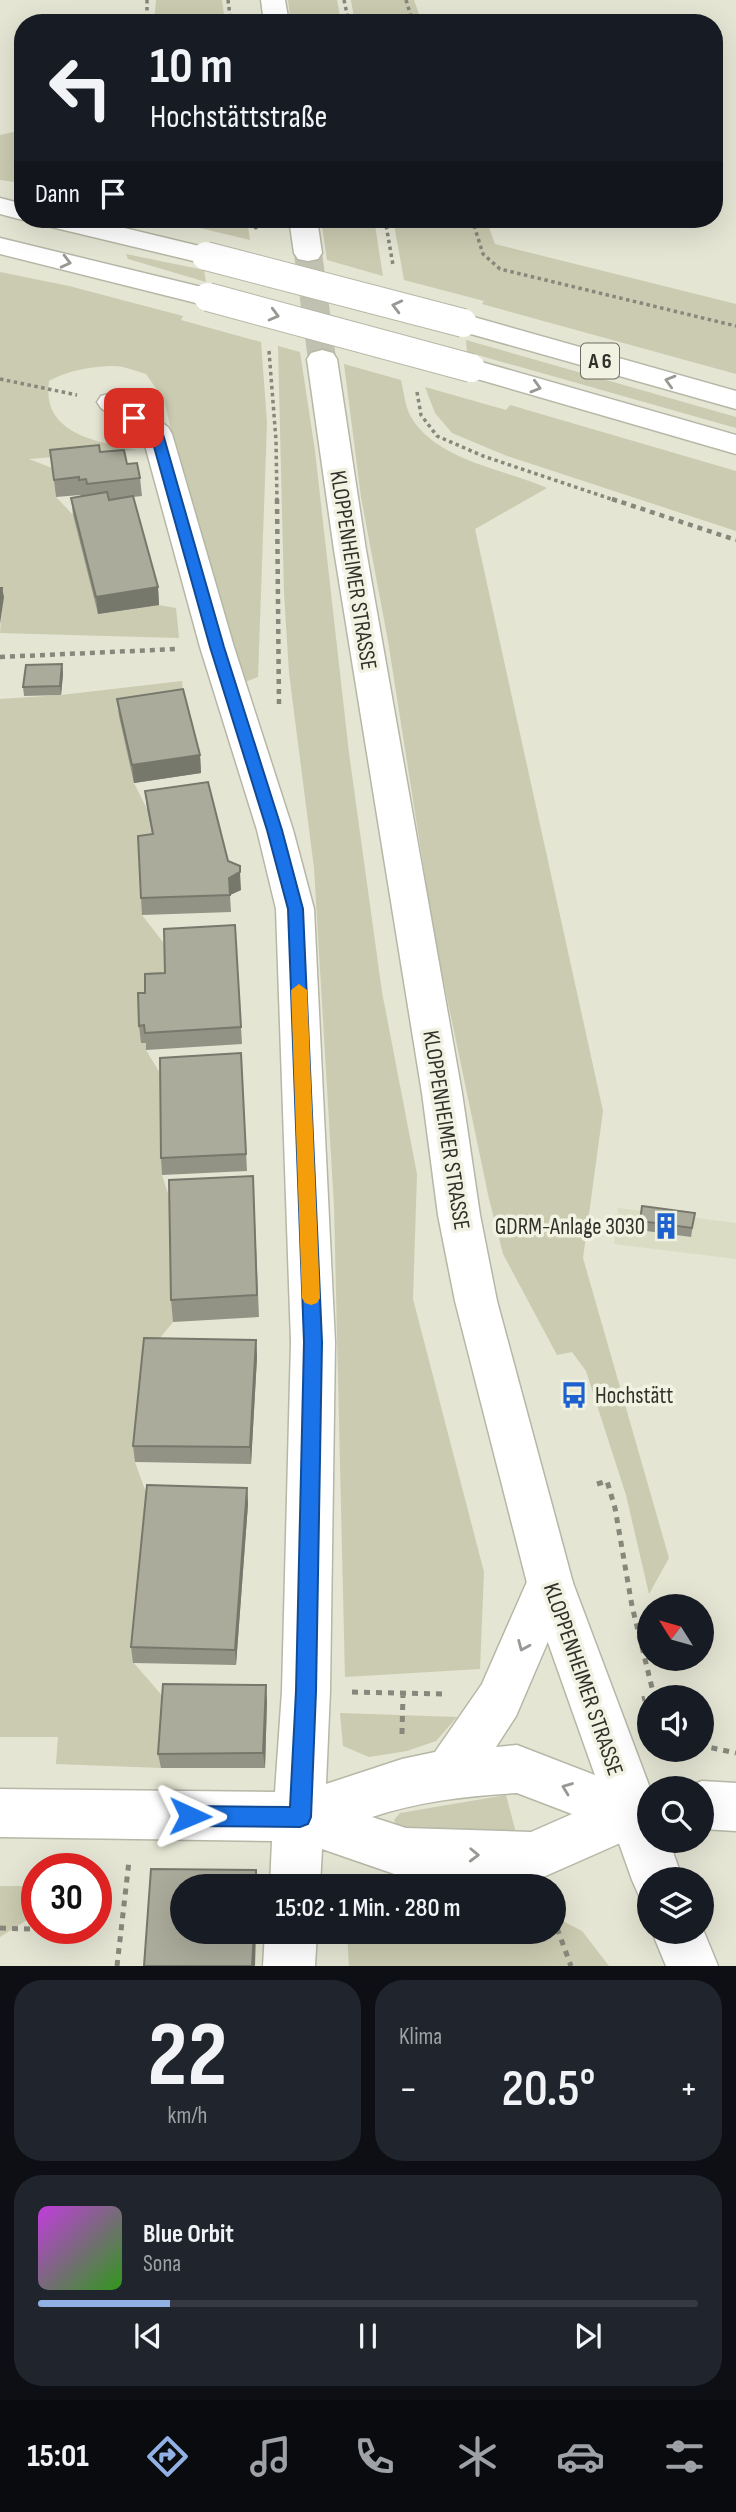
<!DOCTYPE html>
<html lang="de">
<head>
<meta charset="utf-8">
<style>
	body { margin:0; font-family:"Sofia Sans Condensed",sans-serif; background:#20242c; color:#f1f3f6; height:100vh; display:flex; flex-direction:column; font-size:26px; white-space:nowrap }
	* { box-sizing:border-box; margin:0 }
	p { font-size:23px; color:#9ea1a6 }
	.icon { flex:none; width:38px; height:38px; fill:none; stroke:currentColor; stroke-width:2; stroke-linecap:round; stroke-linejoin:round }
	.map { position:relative; height:1966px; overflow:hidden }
	.drawer { display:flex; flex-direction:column; gap:14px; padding:14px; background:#0d0f14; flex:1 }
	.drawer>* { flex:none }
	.top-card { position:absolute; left:14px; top:14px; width:709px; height:214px; border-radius:28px; box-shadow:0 7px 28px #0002; background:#171b24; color:#f1f3f6; overflow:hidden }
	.needle { width:46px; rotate:307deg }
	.fabs { position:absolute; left:637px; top:1594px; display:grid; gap:14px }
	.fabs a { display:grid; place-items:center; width:77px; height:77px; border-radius:50%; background:#171b24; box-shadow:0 7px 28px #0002; font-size:35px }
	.speed { position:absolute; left:21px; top:1853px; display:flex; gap:14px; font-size:35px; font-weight:700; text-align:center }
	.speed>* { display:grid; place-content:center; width:91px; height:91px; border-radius:50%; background:#171b24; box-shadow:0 7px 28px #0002; line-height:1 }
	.speed .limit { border:10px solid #d22; background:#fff; color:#111 }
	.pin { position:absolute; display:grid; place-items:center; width:60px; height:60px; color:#fff; margin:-30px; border-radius:14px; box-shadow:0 4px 10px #0006 }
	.me { position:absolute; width:77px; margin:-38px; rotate:91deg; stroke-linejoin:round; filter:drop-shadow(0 0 5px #0008) }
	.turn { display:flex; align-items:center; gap:24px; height:147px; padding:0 21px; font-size:32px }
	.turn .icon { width:91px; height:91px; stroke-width:2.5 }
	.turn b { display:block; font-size:49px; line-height:60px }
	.then { display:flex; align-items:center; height:66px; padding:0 21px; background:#0003; gap:14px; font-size:26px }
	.big { font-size:52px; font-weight:600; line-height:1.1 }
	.drawer .card { flex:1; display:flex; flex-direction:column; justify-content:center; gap:10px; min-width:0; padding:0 24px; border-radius:28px; background:#20242c }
	.drawer .dial { align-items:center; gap:0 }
	.dial b { font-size:91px; line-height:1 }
	.song { display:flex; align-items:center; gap:21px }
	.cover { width:84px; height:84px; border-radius:10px; background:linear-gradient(135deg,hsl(290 70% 55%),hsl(110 70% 35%)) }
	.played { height:7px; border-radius:4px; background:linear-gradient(90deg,#91b1e4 20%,#363941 20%) }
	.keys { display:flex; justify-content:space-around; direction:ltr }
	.heat { display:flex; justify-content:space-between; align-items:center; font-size:38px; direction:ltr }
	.drawer .tiles { flex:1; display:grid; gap:14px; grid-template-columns:1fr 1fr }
	.card:last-child { grid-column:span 2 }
	.trip { position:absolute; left:170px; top:1874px; width:396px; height:70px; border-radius:35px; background:#171b24; box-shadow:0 7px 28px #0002; font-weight:600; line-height:70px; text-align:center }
	.dock { display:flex; height:112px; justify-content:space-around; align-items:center; background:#090b0e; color:#9ea1a6 }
	.dock .icon { width:49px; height:49px }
	.dock .selected { color:#91b1e4 }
	.dock b { font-size:32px; color:#f1f3f6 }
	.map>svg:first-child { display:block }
	.built { fill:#dadcc3 }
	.green { fill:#cacbb0 }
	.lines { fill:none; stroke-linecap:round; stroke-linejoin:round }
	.major-tunnel { stroke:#c0c1b1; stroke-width:28; stroke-dasharray:28 14; stroke-linecap:butt }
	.minor-casing { stroke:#b6b7a6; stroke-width:3 }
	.major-casing { stroke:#b6b7a6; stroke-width:3 }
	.highway-casing { stroke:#b6b7a6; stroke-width:3 }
	.path-far2 { stroke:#87887b; stroke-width:3.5; stroke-dasharray:3.5 3.5; stroke-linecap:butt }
	.path-far1 { stroke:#87887b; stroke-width:4.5; stroke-dasharray:5 5; stroke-linecap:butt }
	.path { stroke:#87887b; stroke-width:5; stroke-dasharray:6 6; stroke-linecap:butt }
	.minor { fill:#fff; fill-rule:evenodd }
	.major { fill:#fff; fill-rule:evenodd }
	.highway { fill:#fff; fill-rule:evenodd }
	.highway-bridge-casing { stroke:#b6b7a6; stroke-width:30; stroke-linecap:butt }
	.highway-bridge { stroke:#fff; stroke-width:28 }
	.wall { fill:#929385 }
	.shaded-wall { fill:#77786c }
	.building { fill:#aaab9b; stroke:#77786c; stroke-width:2 }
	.oneway { stroke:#989894 }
	.route { fill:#1a73e8; stroke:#114b97; stroke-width:2 }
	.slow { fill:#f59e0b }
	.labels { text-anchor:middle; stroke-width:7; stroke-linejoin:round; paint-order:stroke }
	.shield { fill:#f1f2e1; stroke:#6a6b61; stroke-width:2 }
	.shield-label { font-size:21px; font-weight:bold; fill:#30312a }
	.street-label { font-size:23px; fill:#30312a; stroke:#f1f2e1 }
	.poi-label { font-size:23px; fill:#30312a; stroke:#f1f2e1; text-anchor:end }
</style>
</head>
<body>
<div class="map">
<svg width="736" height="1966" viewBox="0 0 736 1966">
	<rect width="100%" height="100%" fill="#e4e5d3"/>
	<path class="built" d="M618,1208L736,1223V1259L614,1244Z"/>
	<path class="green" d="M156,0H222L225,23H154Z
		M288,0H337L341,23H291Z
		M351,0H414L422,23H355Z
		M23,130V183L0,180V135Z
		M147,219H247L250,240L179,223L175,226Z
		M321,219H374L383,276L327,260Z
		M393,219H486L495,244L736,304V374L482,304L484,301L404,280Z
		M126,254L204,270L206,282L128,259Z
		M0,272L69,286L183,316L181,320L261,342L267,423L258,677L242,683L175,447L164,400L146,374C136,371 124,366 113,366C93,366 66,371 49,381C41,434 97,442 137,450L29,459L52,468L56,497L73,515L98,614L159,605L176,608L179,638L0,633L3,598L0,597Z
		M466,340L736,417V428L467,352Z
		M278,346L300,352L315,451L349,753L382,992L417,1174L413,1299L484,1572L480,1669L345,1677L334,1206L314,868L289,673L284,593Z
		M344,364L401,380C404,392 405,407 411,417C437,461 504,469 547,488L475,529L603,1111L583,1258L669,1558L649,1594L626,1495L586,1371L572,1352L557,1355L503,1254L489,1199L435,940L388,641L361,497Z
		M425,387L506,410L510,405L736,471V531L507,456L452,433L435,413Z
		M182,681L184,707L134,783L147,809L155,852L142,915L166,946L167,990L142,1043H146V1050L161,1075L162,1175L171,1203L173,1322L146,1355L135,1462L149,1501L133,1662L165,1699L161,1768L56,1764L58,1737H0V699L61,695Z
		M340,1713L457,1717L436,1741L407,1751L369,1757L343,1746Z
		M506,1795L516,1833L406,1831L396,1826L394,1820L400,1813Z
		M0,1886H37L35,1915L0,1937Z
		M553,1916L582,1931L609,1966H349L347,1932H553Z"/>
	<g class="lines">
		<path class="major-tunnel" d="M308,253L322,359"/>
		<defs>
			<path id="minor" d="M112,393L123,396L168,427L172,434L234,647L293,830L314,909L335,1342L330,1691L326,1784L402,1759L435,1752L482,1684L533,1568L550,1562L567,1568L573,1583L516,1716L496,1747L517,1745L631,1789L653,1788H649V1835L634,1837L532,1882L406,1878L322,1849L320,1886H270L272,1841L0,1837V1789L275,1792L282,1691L291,1342L276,909L257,830L200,647L143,438L101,408L97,402L101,396ZM517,1793L572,1814L531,1832L406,1828L372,1817C420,1801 467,1796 517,1793Z
				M702,1781L736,1783V1831L702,1829V1788H684Z
				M265,1932H317L315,1966H263Z"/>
			<path id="major" d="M261,0H285L289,23H264Z
				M289,219H317L322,253L318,259L308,261L298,259L294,253Z
				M322,350L333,353L337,359L366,550L462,1093L480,1215L497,1301L573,1583L650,1788L649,1841H669L683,1880H649V1902L640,1898L632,1880L527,1583L455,1301L438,1215L422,1093L334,550L307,359L311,353Z
				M702,1927L718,1966H666L652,1932H702Z"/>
			<path id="highway" d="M0,198L23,204V219H29L23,220L0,214Z
				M39,219H87L216,250L220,256L216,262L206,264L43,225Z
				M0,238L218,291L222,297L218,303L208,306L0,254Z
				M463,314L736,391V409L453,329L448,323L453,317Z
				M471,359L736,435V454L460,374L456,368L460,362Z"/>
		</defs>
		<use href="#minor" class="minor-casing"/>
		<use href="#major" class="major-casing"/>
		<use href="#highway" class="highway-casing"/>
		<path class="path-far2" d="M147,0V23
			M228,0L231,23
			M344,0L349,23
			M406,0L413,23
			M255,219L256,232
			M385,219L393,265
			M472,219L483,254L500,269L736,326
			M269,351L276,440L277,501
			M0,379L77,395
			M417,392L421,415L437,436L483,456L617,501"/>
		<path class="path-far1" d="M277,499L279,705
			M612,499L736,540
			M0,657L177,649"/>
		<path class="path" d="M597,1484L607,1481L615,1508L632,1606L654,1696L642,1699
			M352,1692L445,1694
			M402,1734L403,1693
			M702,1741L708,1747L736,1753
			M553,1917L571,1966
			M0,1928L57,1930
			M117,1966L129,1861"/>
		<use href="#minor" class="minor"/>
		<use href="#major" class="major"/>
		<use href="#highway" class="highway"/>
		<defs>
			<path id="highway-bridge" d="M206,256L463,323
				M208,297L471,368"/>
		</defs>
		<use href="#highway-bridge" class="highway-bridge-casing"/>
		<use href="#highway-bridge" class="highway-bridge"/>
	</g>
	<path class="wall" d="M50,450L100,452L127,464L140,478L142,496L133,497L158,587L159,605L98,614L73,515L71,498L81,496L80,495L56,497Z
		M62,664L63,674L61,695L24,696L23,687Z
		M117,699L200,755L201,773L134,783L119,716Z
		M145,791L228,861L241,890L230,895L231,912L142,915L141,898L152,834L147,809Z
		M235,925L242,1044L146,1050V1043H141L139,1026L145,993L165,973Z
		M241,1053L247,1171L162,1175L161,1158Z
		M253,1176L259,1317L173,1322L171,1300Z
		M642,1206L695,1213L691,1237L639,1230Z
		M256,1340L257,1357L251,1464L135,1462L133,1446Z
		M247,1488L248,1504L236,1665L133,1663L131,1647Z
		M267,1700L265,1768H161L158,1754Z"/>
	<path class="shaded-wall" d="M158,587L159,605L98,614L96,597Z
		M2,588L4,597L0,624V604Z
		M62,664L63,674L61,695L60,686Z
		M200,755L201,773L134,783L132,765Z
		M240,872L241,890L230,895L229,878Z
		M256,1340L257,1357L251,1464L250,1447Z
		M247,1488L248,1504L236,1665L235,1650Z
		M266,1685L267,1700L265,1768L263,1753Z
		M254,1932H256L255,1966H252Z"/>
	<path class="building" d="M99,445L100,452L124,450L127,464L137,463L140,478L87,484L86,479L79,480V477L54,480L50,450Z
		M107,492L109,500L133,496L158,587L96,597L71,498Z
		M0,588H2L0,604Z
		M62,664L60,686L23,687L26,665Z
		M183,689L200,755L132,765L117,699Z
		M208,782L228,861L240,866V872L229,878L230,895L141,898L138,836L153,834L145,791Z
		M235,925L241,1027L145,1033L144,1025L139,1026L138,993H145V974L165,973L164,929Z
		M241,1053L246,1154L161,1158L160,1058Z
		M253,1176L257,1295L171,1300L169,1180Z
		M642,1206L695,1213L692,1228L640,1221Z
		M144,1338L256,1340L250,1447L133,1446Z
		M147,1485L247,1488L235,1650L131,1647Z
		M163,1684L266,1685L263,1753L158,1754Z
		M151,1869L256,1870V1886H182V1932H254L252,1966H144Z"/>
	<defs><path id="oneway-chevron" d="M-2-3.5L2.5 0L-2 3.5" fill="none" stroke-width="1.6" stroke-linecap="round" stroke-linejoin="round" transform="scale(1.75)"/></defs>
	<g class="oneway">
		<use href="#oneway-chevron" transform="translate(66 262) rotate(14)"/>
		<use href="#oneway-chevron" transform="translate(397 306) rotate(-166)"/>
		<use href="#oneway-chevron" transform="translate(274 315) rotate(15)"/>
		<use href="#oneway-chevron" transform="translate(670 381) rotate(-164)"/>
		<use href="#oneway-chevron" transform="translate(536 387) rotate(16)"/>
		<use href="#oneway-chevron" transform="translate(523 1646) rotate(113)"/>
		<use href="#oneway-chevron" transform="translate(567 1788) rotate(-159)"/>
		<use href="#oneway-chevron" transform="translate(474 1855) rotate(2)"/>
	</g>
	<path class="route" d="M134,414L163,434L224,647L282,830L303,909L322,1342L316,1691L311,1817L308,1824L300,1827L190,1826L183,1823L180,1816L183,1809L190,1806L290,1807L296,1691L304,1342L288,909L267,830L210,647L151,436L130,421V415Z"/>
	<path class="slow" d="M299,984L307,990L320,1298L317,1303L311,1305L305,1303L302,1298L291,990Z"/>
	<defs>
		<symbol id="building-bare" viewBox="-9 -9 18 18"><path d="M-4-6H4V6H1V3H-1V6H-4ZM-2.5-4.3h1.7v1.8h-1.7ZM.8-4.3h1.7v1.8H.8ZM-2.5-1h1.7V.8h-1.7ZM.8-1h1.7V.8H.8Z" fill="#1c61cd" stroke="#f1f2e1" stroke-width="2.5" paint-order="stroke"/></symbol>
		<symbol id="bus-bare" viewBox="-9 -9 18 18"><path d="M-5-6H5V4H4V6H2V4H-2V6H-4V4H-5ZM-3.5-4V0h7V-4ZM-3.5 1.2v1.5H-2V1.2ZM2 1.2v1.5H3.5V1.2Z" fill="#1c61cd" stroke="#f1f2e1" stroke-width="2.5" paint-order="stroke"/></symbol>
	</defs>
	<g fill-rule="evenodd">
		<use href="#building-bare" x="647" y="1207" width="38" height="38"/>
		<use href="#bus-bare" x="555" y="1376" width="38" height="38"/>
	</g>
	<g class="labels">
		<rect class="shield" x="581" y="343.5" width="38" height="35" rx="5"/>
		<g class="shield-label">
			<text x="600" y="368">A 6</text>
		</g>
		<g class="street-label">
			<text transform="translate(354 570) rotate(81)" y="8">KLOPPENHEIMER STRASSE</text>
			<text transform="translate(447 1130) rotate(81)" y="8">KLOPPENHEIMER STRASSE</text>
			<text transform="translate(584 1679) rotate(71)" y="8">KLOPPENHEIMER STRASSE</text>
		</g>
		<g class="poi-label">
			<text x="645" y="1234">GDRM-Anlage 3030</text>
			<text x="595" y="1403" text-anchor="start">Hochstätt</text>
		</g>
	</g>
</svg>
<div class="fabs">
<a><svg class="needle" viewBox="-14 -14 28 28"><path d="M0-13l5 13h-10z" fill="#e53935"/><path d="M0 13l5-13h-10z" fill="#9ea1a6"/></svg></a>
<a><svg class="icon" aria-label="sound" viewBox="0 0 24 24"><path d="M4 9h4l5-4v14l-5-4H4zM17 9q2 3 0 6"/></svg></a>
<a><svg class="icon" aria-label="search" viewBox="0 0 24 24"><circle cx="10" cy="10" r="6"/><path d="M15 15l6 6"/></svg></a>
<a><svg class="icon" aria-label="layers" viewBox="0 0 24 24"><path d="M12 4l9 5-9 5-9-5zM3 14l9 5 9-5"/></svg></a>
</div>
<div class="speed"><div class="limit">30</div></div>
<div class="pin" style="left:134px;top:418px;background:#d93025"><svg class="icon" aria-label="arrive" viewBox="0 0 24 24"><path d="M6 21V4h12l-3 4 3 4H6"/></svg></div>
<svg class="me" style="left:190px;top:1816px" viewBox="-20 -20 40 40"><path d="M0-17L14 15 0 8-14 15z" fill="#1a73e8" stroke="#fff" stroke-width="4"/></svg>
<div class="trip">15:02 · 1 Min. · 280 m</div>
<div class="top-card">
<div class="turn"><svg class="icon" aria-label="left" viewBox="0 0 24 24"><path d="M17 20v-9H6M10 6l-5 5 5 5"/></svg><div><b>10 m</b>Hochstättstraße</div></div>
<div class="then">Dann<svg class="icon" aria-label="arrive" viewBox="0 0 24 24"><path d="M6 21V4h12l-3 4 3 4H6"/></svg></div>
</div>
</div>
<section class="drawer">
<div class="tiles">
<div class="card dial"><b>22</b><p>km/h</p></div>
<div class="card"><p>Klima</p>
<div class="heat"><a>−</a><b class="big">20.5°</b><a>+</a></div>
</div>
<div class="card">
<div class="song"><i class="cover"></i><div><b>Blue Orbit</b><p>Sona</p></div></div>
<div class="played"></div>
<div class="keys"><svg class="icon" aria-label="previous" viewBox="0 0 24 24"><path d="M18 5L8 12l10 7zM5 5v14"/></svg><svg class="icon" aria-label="pause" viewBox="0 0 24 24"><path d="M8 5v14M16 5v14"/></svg><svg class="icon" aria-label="next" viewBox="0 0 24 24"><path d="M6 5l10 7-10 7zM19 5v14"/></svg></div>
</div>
</div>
</section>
<nav class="dock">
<b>15:01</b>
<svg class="icon selected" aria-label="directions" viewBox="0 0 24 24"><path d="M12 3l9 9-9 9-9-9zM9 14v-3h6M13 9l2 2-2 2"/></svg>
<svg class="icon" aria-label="music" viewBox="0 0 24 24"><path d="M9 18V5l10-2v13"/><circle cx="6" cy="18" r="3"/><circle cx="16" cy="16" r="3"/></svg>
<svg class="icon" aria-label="phone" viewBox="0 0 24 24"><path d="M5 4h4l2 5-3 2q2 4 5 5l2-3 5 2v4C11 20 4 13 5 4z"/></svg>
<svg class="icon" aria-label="climate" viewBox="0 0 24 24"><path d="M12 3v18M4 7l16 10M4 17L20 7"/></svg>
<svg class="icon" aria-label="car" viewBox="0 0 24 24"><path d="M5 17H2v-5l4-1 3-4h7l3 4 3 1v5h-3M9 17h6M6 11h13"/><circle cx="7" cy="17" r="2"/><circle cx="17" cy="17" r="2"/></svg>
<svg class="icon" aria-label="filters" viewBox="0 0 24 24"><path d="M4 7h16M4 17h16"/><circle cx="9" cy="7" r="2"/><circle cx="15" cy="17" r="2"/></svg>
</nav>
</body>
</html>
